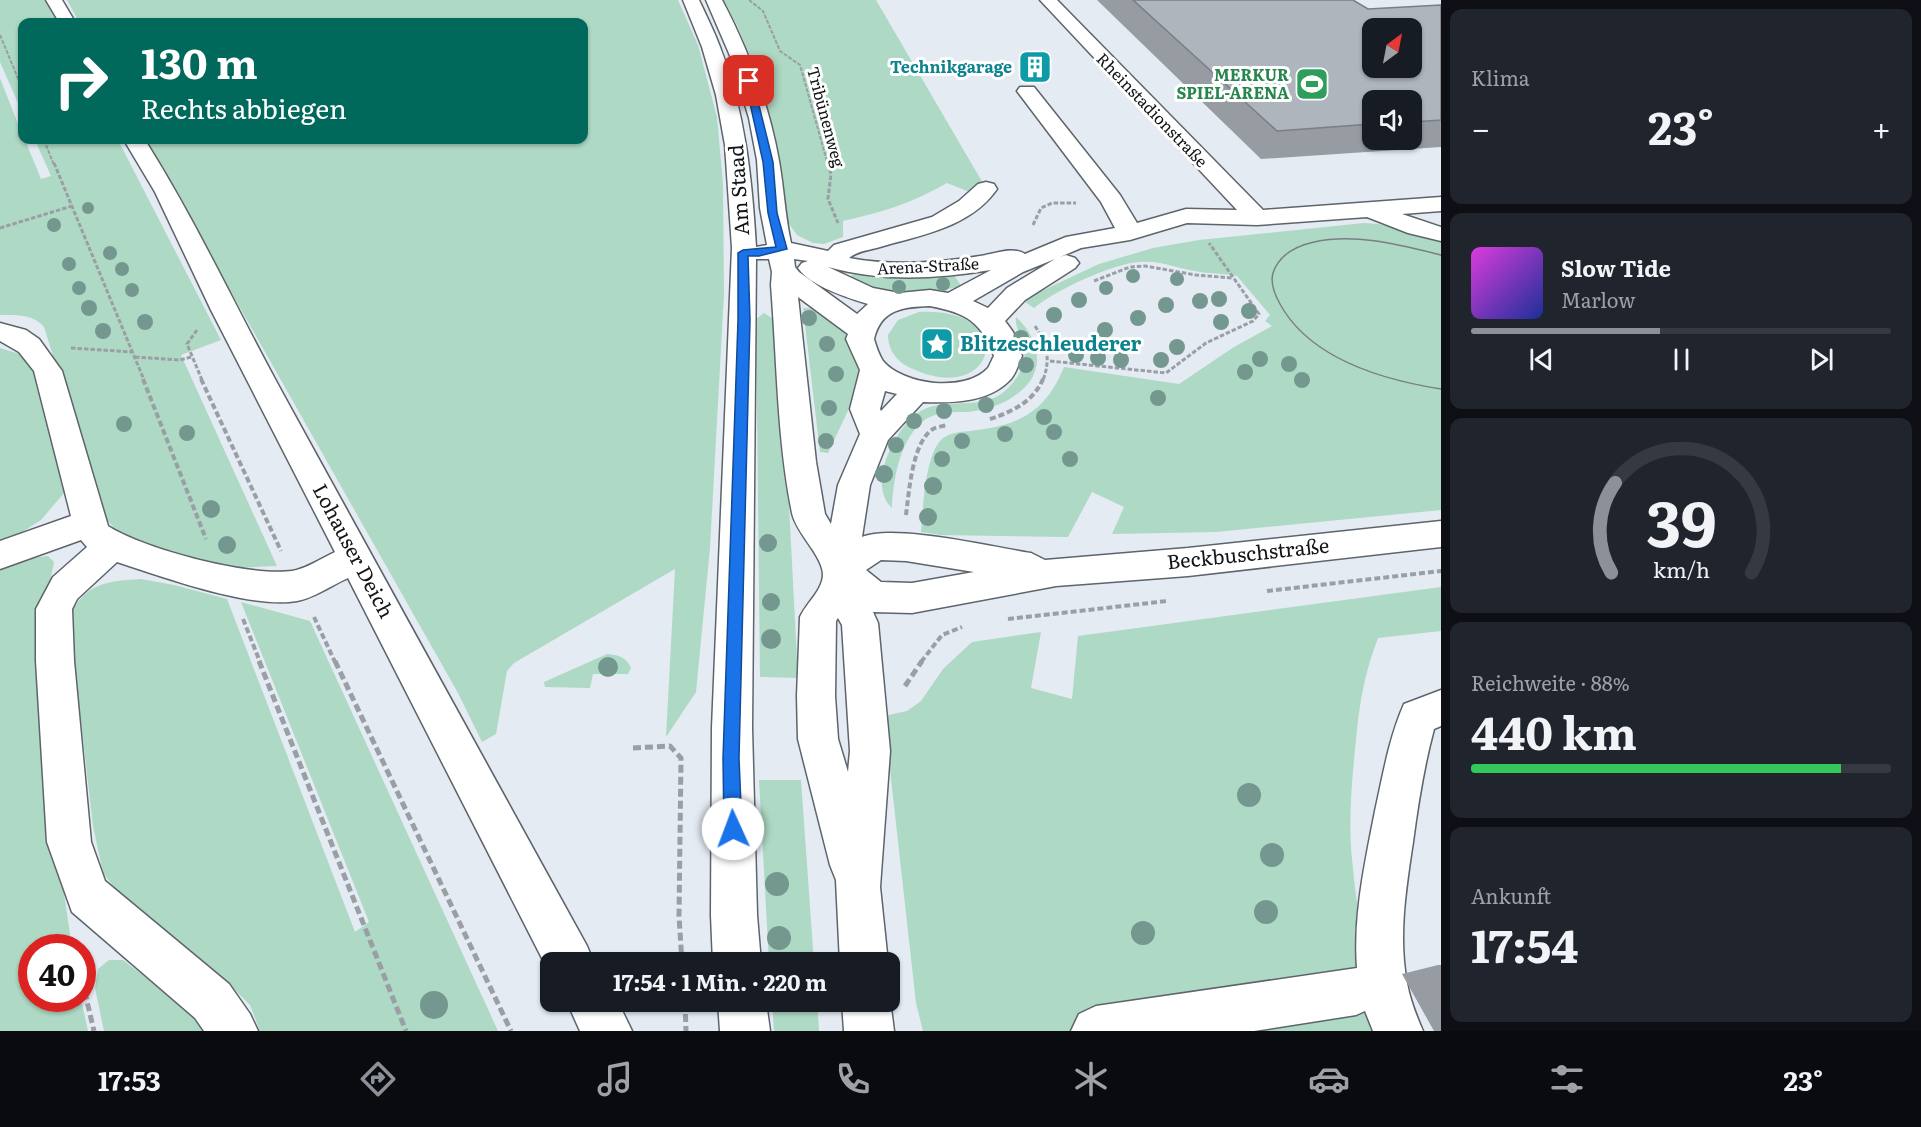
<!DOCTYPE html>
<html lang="de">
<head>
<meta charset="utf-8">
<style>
	body { margin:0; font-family:Literata,serif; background:#20242c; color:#f1f3f6; height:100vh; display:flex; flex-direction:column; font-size:22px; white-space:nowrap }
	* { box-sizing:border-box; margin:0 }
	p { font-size:20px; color:#9ea1a6 }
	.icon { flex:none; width:33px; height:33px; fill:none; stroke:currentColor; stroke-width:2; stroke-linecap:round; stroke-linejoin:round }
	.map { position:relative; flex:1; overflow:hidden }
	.details { display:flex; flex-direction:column; gap:9px; padding:9px; background:#0d0f14; width:480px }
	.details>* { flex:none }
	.guide { position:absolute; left:18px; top:18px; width:570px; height:126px; border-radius:12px; box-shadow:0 2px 4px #0004; background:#00695c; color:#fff; overflow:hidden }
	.needle { width:39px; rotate:32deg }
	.buttons { position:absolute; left:1362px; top:18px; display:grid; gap:12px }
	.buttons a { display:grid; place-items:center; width:60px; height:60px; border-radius:12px; background:#171b24; box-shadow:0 2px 4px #0004; font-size:30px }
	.speed { position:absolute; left:18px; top:934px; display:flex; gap:12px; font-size:30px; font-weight:700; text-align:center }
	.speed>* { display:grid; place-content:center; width:78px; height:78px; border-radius:50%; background:#171b24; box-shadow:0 2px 4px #0004; line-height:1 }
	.speed .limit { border:9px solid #d22; background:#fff; color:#111 }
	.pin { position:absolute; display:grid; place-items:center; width:51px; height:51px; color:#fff; margin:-26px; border-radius:12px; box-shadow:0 3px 9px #0006 }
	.me { position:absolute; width:66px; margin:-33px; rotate:358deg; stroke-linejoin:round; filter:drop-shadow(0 0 4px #0008) }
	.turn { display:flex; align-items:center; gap:21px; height:126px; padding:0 24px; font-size:27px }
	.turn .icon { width:78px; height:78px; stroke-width:2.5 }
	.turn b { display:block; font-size:42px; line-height:51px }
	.big { font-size:45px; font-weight:700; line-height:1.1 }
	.details .tile { flex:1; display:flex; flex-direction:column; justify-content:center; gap:9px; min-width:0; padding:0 21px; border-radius:12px; background:#20242c }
	.details .dial { align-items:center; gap:0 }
	.dial svg { height:156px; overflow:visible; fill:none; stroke:#363941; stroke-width:7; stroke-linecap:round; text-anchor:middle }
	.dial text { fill:#f1f3f6; stroke:none }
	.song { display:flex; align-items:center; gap:18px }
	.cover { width:72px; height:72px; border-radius:9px; background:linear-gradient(135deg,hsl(300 70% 55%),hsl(230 70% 35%)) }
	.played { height:6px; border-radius:3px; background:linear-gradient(90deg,#8c9099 45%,#363941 45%) }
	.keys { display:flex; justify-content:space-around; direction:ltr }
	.heat { display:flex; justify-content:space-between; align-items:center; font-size:33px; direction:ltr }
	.charge { height:9px; border-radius:4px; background:linear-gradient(90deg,#34c759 88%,#363941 0) }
	.trip { position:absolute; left:540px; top:952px; width:360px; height:60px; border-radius:12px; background:#171b24; box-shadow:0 2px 4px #0004; font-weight:700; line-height:60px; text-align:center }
	.tab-bar { display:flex; height:96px; justify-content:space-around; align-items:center; background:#090b0e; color:#9ea1a6 }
	.tab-bar .icon { width:42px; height:42px }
	.tab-bar .selected { color:#8c9099 }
	.tab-bar b { font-size:27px; color:#f1f3f6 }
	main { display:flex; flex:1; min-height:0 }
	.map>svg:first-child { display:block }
	.green { fill:#aed9c4 }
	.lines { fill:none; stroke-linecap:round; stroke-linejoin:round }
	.minor-casing { stroke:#5e646b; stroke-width:3 }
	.path-far3 { stroke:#999fa4; stroke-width:2; stroke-dasharray:4 1.5; stroke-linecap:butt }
	.path-far2 { stroke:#999fa4; stroke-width:3; stroke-dasharray:4.5 2; stroke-linecap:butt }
	.path-far1 { stroke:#999fa4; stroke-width:4; stroke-dasharray:6 3; stroke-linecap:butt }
	.path { stroke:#999fa4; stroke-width:5; stroke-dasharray:8 4; stroke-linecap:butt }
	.minor { fill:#fff; fill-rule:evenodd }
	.tram { stroke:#7a7f84; stroke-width:1.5 }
	.tree { fill:#74988f }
	.wall { fill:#969ca2; fill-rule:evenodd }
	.building { fill:#aeb5bc; stroke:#7a7f84; stroke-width:1.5; fill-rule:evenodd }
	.route { fill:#1a73e8; stroke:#114b97; stroke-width:1.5 }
	.labels { text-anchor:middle; stroke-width:6; stroke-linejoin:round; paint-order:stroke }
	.far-culture-label { font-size:16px; font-weight:bold; fill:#0d838f; stroke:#fff; text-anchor:end }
	.far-leisure-label { font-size:16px; font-weight:bold; fill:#27864d; stroke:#fff; text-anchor:end }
	.far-street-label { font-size:16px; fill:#121517; stroke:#fff }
	.street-label { font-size:20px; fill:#121517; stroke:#fff }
	.culture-label { font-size:20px; font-weight:bold; fill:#0d838f; stroke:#fff; text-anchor:start }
</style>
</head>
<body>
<main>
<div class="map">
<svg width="1441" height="1031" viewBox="0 0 1441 1031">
	<rect width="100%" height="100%" fill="#e4ebf3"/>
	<path class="green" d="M0,0H47L58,22H22V112L0,62Z
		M67,0H678L698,45L717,117L723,184L724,294L710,548L696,692L666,737L675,569L514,663L507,671L496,734L482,742L458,693L145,140H584V22H79Z
		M721,0H876L984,185L972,193L947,183C908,205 885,211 843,221V237L824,244L813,243L797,235L778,209L777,181L765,90L736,23Z
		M0,78L22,134V140H25L41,179L51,176L35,140H118L221,340L181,355L277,566L234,568L186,559L123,537L104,517L44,327C34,314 15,315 0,315Z
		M1364,223L1378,224L1441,238V510L1216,532L1112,534L1124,507L1092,492L1068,537L940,535L921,532C923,509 925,454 942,439C951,431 966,432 977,430C1023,424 1046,410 1064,367L1179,384L1234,347L1272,326L1265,321L1270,315L1237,276C1223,273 1209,274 1195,271C1177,268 1159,260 1140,262C1113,263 1054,291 1034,308L1025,302L1033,295L1099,264L1153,248L1199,240Z
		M854,273L889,277L954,275L962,287C923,293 883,295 847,280Z
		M803,308H816L846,331L861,377L854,398L828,453L820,452Z
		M919,312C1021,307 996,407 913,369C898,363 888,351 888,335L898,320Z
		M764,313L775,320L788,486L798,678L760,677L756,319Z
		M1016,317C1029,329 1037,343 1037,361C1036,373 1031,382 1023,389C1007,404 986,411 964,412C948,412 933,412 921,423C899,443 893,481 892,508C865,484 898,419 927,408C952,399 987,410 1007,389C1021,375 1029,359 1022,339C1019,332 1015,325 1016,317Z
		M0,348L20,354L38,366L69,465L64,493L41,520L0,546Z
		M48,556L54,562L47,597L48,782L72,948H32V999H81L88,1031H0V565L15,560Z
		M141,579L174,585L227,599L355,932L369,922L241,602L310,621L498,1031H260L250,1005L228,983L124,900L103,873L93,826L69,617C85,583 107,581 141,579Z
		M1441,587V631L1378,638C1365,671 1359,705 1356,740C1352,779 1348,821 1352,859C1357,917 1369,974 1379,1031H923L916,1003L884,716L907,711L921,701L943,669L972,642L1041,632L1031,688L1072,699L1078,636Z
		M607,654C619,655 626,657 631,668L628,674H593L590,688L545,687L544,682Z
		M759,780H801L814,963H769Z
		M109,960H123L210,1027L212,1031H104L95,988L98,969Z
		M772,1002H817L819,1031H774Z"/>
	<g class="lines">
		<defs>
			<path id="minor" d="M46,0H62L75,22H59Z
				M683,0H699C706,15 714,31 720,47C745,111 752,179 756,247L767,245L760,208L757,160L749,118L731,58L706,0H722C749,51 769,105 779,161C784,189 785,216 791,243L828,251L834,245L932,217L959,201L978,184L986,182L994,184L997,189C971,227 921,235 880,247C870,250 857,251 849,258C892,266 938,263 980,256C994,254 1013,246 1025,254L1066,237L1115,228L1101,202L1017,91L1020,87H1034L1120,195L1137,223L1186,209L1237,210L1040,0H1057L1263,210L1441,197V211L1402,214L1441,227V241L1408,233L1367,217L1257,225L1187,223L1130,240L1081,248L1060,257L1066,255L1075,258L1079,263L1075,268L1025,300L1005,321L1013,332L1022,356C1018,364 1016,375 1009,381C987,403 951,403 923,402L888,440L870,485L862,537C895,524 992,547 1031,553L1045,560L1188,548L1441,521V547L1188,576L1056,586L912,613L873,612L878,623L890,751L880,887L888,963H840L836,880L830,865L798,739L797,696L800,617C807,602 823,590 823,574C822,555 796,533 792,513C777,439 777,360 771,285L772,272L769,259H756L752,728L757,915L761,963H713L711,915L712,728L732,248L725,145L716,95L702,47ZM794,259L808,261L802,263L798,268C810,286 848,298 868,304L857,314L799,272L795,267ZM1055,259L1007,288L988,308L973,301L1023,272ZM828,267C881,282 936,279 991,270L948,293L930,290L899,293L873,288ZM798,297L848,334L846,339L860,370L850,409L860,434L838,485L831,524L825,514L816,462ZM930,306C966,313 981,321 994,356C992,359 990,365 988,368C965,393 903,385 883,361C879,355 876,346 874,339C881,309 903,307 930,306ZM885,391L897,394L881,411L880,409ZM881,560L906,561L974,572L912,583L881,582L866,570ZM838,618L842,625L850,751L848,772L838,739L835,696L836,621Z
				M124,140H145C196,221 236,308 282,392C383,576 485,761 587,946L594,963H550V974L348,578C332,585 314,598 297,601C249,609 164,577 117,562L77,599L72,609L74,661L91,842L105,881L229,984L250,1014L258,1031H204L195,1018L72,912L47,842L36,661V609L53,577L87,547L81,540L0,569V541L71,516L34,371L19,352L0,341V323L26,330L39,339L62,371L108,526C143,549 250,577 292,571C306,569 322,558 335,552L211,310L155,192Z
				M1441,690V726L1434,729C1424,766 1418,804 1413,842C1406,888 1398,937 1407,983C1410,1000 1416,1015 1423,1031H1373L1365,1011L1356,1015L1254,1031H1071L1079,1014L1096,1006L1357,968C1353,916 1365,862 1375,811C1383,775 1389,738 1404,704Z
				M890,1000L894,1031H844L842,1002Z
				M567,1002H618L632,1031H580Z
				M718,1002H766L770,1031H720Z"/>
		</defs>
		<use href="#minor" class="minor-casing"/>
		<path class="path-far3" d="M749,0L763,11L780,51L800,65L828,165
			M0,35L22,88
			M44,140L54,165"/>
		<path class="path-far2" d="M54,163L144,380
			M828,163L831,174L828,199L838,223
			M1033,225L1041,208L1052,203H1076
			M0,228L72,206
			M1094,281L1130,267L1145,266L1196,275L1232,278
			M1035,326C1047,344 1051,359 1043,380
			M197,330L187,344L202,380
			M71,348L133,352
			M135,357L180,360L191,357
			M1050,361L1166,373L1206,343L1253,321L1259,314L1209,243"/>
		<path class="path-far1" d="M143,379L206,539
			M201,379L281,551
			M990,419C1012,412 1034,401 1043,379
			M906,515C909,493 912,442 933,429C937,427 943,426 947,425
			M1267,591L1441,571
			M314,617L335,662
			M243,619L260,662
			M1008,619L1167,601
			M921,662L942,635L962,627"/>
		<path class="path" d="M259,661L406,1031
			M335,661L511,1031
			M905,686L922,661
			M633,748L670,746L681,758L679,916L682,963
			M82,965L84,951
			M82,980L94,1031
			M685,1002L686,1031"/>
		<use href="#minor" class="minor"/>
		<path class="tram" d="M1441,255C1400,245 1356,233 1314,242C1296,246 1279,255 1273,273C1270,283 1275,295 1280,304C1310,359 1384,380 1441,389"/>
	</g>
	<g class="tree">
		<circle cx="88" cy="208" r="6"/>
		<circle cx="54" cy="225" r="7"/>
		<circle cx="110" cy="253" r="7"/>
		<circle cx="69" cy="264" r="7"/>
		<circle cx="122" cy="269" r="7"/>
		<circle cx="1133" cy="276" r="7"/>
		<circle cx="1177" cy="279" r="7"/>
		<circle cx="943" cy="284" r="7"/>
		<circle cx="899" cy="287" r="7"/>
		<circle cx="79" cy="288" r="7"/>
		<circle cx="1106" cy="288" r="7"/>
		<circle cx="132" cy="290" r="7"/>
		<circle cx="1219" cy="299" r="8"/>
		<circle cx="1079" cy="300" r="8"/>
		<circle cx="1200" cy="301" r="8"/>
		<circle cx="1166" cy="305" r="8"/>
		<circle cx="89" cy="308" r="8"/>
		<circle cx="1249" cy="311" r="8"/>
		<circle cx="1054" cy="315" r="8"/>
		<circle cx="809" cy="318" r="8"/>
		<circle cx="1138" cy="318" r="8"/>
		<circle cx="145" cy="322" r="8"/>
		<circle cx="1221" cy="322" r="8"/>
		<circle cx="1105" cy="330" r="8"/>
		<circle cx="103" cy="331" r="8"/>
		<circle cx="1021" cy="338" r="8"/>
		<circle cx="827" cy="344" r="8"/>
		<circle cx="1177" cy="347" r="8"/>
		<circle cx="1076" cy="355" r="8"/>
		<circle cx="1098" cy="358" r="8"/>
		<circle cx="1260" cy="359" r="8"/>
		<circle cx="1121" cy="360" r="8"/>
		<circle cx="1161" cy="360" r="8"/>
		<circle cx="1289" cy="364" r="8"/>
		<circle cx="1026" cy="365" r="8"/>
		<circle cx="1245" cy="372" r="8"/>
		<circle cx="836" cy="374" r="8"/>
		<circle cx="1302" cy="380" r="8"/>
		<circle cx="1158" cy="398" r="8"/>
		<circle cx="986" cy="405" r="8"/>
		<circle cx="829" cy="408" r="8"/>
		<circle cx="944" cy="411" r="8"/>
		<circle cx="1044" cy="417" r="8"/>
		<circle cx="914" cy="421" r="8"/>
		<circle cx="124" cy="424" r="8"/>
		<circle cx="1054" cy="432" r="8"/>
		<circle cx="187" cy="433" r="8"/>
		<circle cx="1005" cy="434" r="8"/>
		<circle cx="826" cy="441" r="8"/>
		<circle cx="962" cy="441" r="8"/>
		<circle cx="896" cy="445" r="8"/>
		<circle cx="942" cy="459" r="8"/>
		<circle cx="1070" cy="459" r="8"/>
		<circle cx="884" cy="474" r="9"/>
		<circle cx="933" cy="486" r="9"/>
		<circle cx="211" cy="509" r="9"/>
		<circle cx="928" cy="517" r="9"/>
		<circle cx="768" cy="543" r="9"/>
		<circle cx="227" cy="545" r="9"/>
		<circle cx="771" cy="602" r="9"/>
		<circle cx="771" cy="639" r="10"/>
		<circle cx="608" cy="667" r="10"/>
		<circle cx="1249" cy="795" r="12"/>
		<circle cx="1272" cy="855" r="12"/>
		<circle cx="777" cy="884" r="12"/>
		<circle cx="1266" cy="912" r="12"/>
		<circle cx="1143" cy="933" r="12"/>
		<circle cx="779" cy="938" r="12"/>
		<circle cx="434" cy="1005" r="14"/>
	</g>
	<path class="wall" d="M1097,0H1353L1368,9L1441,5V147L1261,159ZM1372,100H1412V140H1372Z
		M1030,55L1046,64L1043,72H1035L1027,63Z
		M1438,965H1441V1031H1434L1402,974Z"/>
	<path class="building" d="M1133,0H1353L1368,9L1441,5V120L1412,122V100H1372V124L1277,131ZM1372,28H1412V68H1372Z
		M1038,54L1046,64H1037L1030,55Z"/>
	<path class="route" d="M749,79L753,81L773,162L777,213L787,249L759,256H748L750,320L739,758L742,829L739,835L733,838L726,835L724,829L723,758L738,320V253L743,250L776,247L768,213L763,162L745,81Z"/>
	<defs>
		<symbol id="building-square" viewBox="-11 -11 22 22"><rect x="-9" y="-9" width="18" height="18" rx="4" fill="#0f9aa8" stroke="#fff"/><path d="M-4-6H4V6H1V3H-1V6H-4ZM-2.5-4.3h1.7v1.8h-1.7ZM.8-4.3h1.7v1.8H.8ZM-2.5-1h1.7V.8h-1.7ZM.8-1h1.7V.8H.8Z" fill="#fff"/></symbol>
		<symbol id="stadium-square" viewBox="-11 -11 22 22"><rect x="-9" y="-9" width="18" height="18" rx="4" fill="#2e9e5b" stroke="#fff"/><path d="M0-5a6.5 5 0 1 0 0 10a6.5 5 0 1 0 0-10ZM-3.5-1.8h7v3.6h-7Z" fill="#fff"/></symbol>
		<symbol id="sight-square" viewBox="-11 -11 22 22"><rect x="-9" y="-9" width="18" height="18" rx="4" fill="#0f9aa8" stroke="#fff"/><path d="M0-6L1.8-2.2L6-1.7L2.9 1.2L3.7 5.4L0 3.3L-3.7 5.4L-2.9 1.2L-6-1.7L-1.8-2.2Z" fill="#fff"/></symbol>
	</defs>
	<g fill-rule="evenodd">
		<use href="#building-square" x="1016" y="48" width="38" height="38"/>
		<use href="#stadium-square" x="1293" y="65" width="38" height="38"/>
		<use href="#sight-square" x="918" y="325" width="38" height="38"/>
	</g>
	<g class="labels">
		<g class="far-culture-label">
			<text x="1012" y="73">Technikgarage</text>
		</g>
		<g class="far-leisure-label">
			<text x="1289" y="81">MERKUR<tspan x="1289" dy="18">SPIEL-ARENA</tspan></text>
		</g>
		<g class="far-street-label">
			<text transform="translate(1152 110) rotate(46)" y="6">Rheinstadionstraße</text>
			<text transform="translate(826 117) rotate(75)" y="6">Tribünenweg</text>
			<text transform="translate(928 266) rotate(-3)" y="6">Arena-Straße</text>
		</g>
		<g class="street-label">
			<text transform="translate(739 190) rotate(-94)" y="7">Am Staad</text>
			<text transform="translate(353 551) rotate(62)" y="7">Lohauser Deich</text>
			<text transform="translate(1248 554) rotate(-6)" y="7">Beckbuschstraße</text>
		</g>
		<g class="culture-label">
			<text x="960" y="351">Blitzeschleuderer</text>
		</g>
	</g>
</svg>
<div class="buttons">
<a><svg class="needle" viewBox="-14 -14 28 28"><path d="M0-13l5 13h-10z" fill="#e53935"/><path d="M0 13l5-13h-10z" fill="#9ea1a6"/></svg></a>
<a><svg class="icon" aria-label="sound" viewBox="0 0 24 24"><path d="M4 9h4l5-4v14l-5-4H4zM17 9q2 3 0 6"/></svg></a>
</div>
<div class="speed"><div class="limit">40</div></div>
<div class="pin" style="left:749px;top:81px;background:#d93025"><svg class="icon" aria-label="arrive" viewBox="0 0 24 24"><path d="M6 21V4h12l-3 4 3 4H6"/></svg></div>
<svg class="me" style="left:733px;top:829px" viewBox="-20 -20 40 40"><circle r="19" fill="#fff"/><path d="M0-13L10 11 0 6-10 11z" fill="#1a73e8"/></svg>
<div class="trip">17:54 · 1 Min. · 220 m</div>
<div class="guide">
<div class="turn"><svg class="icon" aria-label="right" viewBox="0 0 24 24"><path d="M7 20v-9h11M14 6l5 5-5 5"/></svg><div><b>130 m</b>Rechts abbiegen</div></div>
</div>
</div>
<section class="details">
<div class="tile"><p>Klima</p>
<div class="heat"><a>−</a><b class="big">23°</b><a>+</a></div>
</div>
<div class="tile">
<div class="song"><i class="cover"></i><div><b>Slow Tide</b><p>Marlow</p></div></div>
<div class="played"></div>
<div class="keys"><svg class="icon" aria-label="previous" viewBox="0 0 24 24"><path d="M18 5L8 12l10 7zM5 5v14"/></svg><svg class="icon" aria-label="pause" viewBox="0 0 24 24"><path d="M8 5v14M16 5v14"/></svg><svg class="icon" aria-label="next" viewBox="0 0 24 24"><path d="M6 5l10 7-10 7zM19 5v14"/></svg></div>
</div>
<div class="tile dial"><svg viewBox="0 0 100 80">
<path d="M14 69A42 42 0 1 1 86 69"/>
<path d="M14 69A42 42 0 0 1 16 23" stroke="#8c9099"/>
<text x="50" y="56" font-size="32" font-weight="700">39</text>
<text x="50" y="72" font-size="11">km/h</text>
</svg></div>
<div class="tile"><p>Reichweite · 88%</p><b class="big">440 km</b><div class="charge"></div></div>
<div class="tile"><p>Ankunft</p><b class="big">17:54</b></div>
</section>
</main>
<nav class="tab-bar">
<b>17:53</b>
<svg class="icon selected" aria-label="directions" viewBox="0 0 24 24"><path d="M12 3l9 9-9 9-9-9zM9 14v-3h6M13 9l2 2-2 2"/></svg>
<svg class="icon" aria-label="music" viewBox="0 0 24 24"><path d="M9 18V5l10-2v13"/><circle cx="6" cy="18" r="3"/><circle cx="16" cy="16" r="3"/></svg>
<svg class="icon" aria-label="phone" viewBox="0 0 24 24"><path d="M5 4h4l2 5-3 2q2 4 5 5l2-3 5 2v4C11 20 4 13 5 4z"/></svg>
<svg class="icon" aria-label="climate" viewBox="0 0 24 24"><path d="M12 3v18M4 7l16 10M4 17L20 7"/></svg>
<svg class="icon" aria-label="car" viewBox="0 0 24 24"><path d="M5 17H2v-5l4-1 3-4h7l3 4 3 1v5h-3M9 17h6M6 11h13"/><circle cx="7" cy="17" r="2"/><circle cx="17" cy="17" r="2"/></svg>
<svg class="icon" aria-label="filters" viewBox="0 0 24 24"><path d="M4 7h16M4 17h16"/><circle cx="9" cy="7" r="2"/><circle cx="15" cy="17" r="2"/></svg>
<b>23°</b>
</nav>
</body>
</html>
